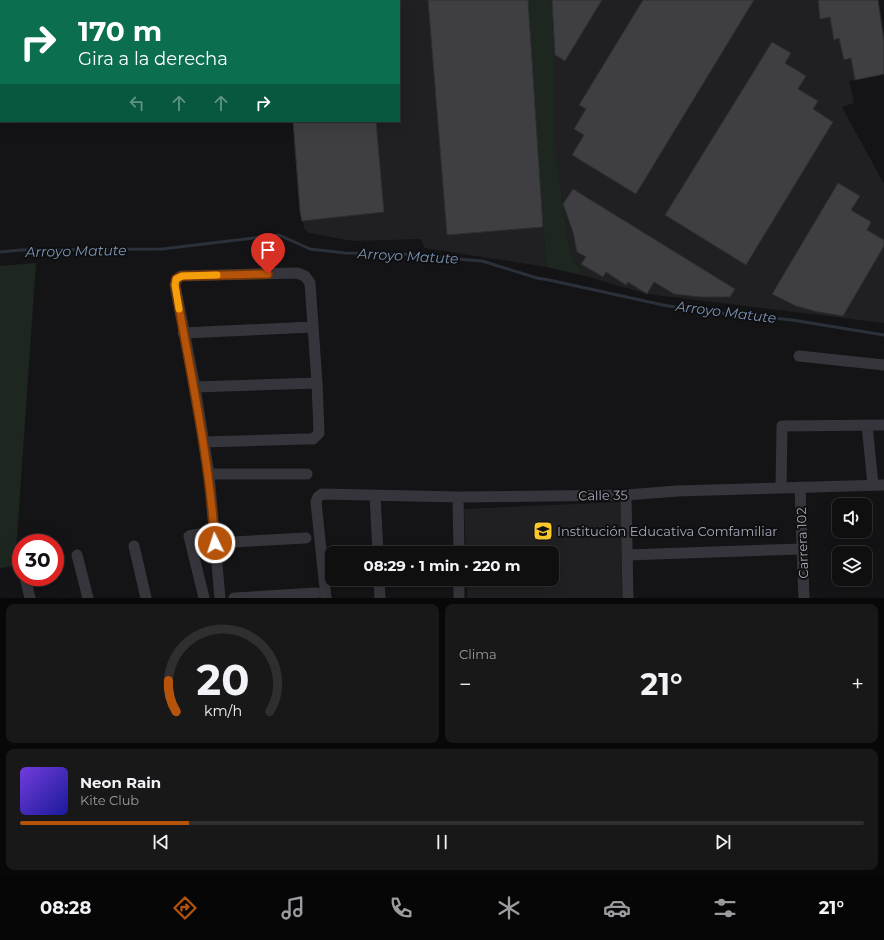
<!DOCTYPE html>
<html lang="es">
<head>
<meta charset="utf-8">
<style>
	body { margin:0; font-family:Montserrat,sans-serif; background:#181819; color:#f1f3f6; height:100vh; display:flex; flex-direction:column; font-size:15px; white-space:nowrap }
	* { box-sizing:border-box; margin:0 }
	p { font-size:13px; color:#9b9c9f }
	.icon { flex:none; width:22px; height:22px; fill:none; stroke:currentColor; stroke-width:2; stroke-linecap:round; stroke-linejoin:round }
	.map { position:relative; height:598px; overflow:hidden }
	.panel { display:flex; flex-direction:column; gap:6px; padding:6px; background:#080809; flex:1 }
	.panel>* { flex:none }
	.guide { position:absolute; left:0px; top:0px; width:400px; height:122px; box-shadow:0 4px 16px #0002,0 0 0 1px #2f2f30; background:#0b6e4f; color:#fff; overflow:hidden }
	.controls { position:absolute; left:832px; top:498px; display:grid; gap:8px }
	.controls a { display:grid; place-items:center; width:40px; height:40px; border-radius:8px; background:#0f0f10; box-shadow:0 4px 16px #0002,0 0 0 1px #2f2f30; font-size:20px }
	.speed { position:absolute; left:12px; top:534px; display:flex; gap:8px; font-size:20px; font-weight:700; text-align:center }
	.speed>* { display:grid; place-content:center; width:52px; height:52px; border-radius:50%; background:#0f0f10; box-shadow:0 4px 16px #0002,0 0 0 1px #2f2f30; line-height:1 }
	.speed .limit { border:6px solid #d22; background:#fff; color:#111 }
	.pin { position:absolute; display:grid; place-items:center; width:34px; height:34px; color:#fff; margin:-41px -17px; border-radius:50% 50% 50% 0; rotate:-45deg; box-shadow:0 0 4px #0007 }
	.pin .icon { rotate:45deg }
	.me { position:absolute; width:44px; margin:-22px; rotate:356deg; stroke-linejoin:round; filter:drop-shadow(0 0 3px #0008) }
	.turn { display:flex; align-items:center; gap:14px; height:84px; padding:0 12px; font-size:18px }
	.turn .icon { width:52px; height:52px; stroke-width:2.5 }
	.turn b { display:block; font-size:28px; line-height:34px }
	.lanes { display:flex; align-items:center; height:38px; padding:0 12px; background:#0003; justify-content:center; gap:20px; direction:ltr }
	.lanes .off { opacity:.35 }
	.big { font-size:30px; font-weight:700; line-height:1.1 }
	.panel .card { flex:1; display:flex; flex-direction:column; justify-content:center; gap:6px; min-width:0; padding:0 14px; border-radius:8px; background:#181819 }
	.panel .dial { align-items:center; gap:0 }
	.dial svg { height:104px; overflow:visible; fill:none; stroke:#2f2f30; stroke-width:7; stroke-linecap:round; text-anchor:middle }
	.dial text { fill:#f1f3f6; stroke:none }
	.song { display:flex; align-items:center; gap:12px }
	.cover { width:48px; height:48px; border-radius:6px; background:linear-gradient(135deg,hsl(260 70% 55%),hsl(240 70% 35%)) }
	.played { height:4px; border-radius:2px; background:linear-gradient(90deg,#b45309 20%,#2f2f30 20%) }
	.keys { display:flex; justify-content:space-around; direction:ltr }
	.heat { display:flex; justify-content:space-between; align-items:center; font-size:22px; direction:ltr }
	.panel .tiles { flex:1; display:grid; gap:6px; grid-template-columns:1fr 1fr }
	.card:last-child { grid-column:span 2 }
	.trip { position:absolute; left:325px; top:546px; width:234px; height:40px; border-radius:8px; background:#0f0f10; box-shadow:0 4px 16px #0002,0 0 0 1px #2f2f30; font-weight:700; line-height:40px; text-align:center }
	.tab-bar { display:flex; height:64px; justify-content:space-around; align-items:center; background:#060606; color:#9b9c9f }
	.tab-bar .icon { width:28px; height:28px }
	.tab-bar .on { color:#b45309 }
	.tab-bar b { font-size:18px; color:#f1f3f6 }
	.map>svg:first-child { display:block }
	.built { fill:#202023 }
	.green { fill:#1e2620 }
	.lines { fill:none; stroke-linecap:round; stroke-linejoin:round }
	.stream { stroke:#2a313a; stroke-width:3 }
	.building { fill:#3e3e43; stroke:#2e2e32 }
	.minor { stroke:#35353b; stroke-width:11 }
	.route-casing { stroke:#753606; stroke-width:10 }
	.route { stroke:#b45309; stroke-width:7 }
	.slow { stroke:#f59e0b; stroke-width:7 }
	.labels { text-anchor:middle; stroke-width:4; stroke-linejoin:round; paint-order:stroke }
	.street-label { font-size:13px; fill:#a5a9b7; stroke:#0f0f11 }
	.poi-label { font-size:13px; fill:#a5a9b7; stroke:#0f0f11; text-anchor:start }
	.water-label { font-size:14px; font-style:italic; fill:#7b93b3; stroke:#0f0f11 }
</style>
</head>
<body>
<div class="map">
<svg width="884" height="598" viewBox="0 0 884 598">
	<rect width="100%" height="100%" fill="#141416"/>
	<path class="built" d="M284,0H528L546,267L425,248L421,239L353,241L309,233L305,230L300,211L293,121H399V1Z
		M552,0H878L884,41V74L849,81L854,103L842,107L884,184V323L647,294L585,276L574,261L569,246L556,155L555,55Z
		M621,502L622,598H467V579H552V553H466L464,509Z"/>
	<path class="green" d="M528,0H552L555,55L556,155L569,246L574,261L585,276L546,267Z
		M36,263L15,566L0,568V266Z"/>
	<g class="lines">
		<path class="stream" d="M0,252L20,250L162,249L279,235L310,249L345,253L432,255L456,259L482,261L537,278L549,280L663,305L699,311L792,320L884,335"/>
	</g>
	<path class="building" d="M428,0H528L543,227L447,235Z
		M552,0H602L565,61L555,55Z
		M643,0H754L636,194L572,155L584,135L574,129L586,109L579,105Z
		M818,0H878L884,41V74L855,80L851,58L844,60L839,38L834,40L830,17L820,19Z
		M772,42L791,53L785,63L806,76L798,89L818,101L813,109L833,122L746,265L665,215Z
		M293,121H376L384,212L302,221L300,211Z
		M838,183L860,196L851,210L871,222L867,230L884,240V246L843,316L818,312L796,306L772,294Z
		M573,189L735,289L730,297H700L674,294L654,282L647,294L628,282L626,285L606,272L603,277L581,264L586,257L577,252L573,232L563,204Z"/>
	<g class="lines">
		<path class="minor" d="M183,333L313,327
			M799,356L884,365
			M195,387L317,383
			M867,425L873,485
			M204,442L305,439H313L319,433L317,383L310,283L305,276L297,273L181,276L177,279L175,285L195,387L209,474L220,598
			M209,474H307
			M800,487L804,598
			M781,488L782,426L884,425
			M375,495L378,553
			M626,495L628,598
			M458,497L459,553
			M215,543L306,538
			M134,546L146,598
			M77,555L88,598
			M627,555L802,549
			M25,577L30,598
			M379,579L380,598
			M459,579V598
			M204,598L189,536L215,531
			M234,598L316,593
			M326,598L316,502L318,497L322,494L458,497L626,495L677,491L884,485"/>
	</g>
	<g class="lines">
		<defs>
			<path id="route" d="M215,543C209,456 190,371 175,285L176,279L182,276L268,274"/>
		</defs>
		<use href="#route" class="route-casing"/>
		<use href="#route" class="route"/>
		<path class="slow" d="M179,309L175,285L176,279L182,276L217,275"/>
	</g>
	<defs>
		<symbol id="school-square" viewBox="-11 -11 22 22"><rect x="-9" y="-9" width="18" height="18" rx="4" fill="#f7c72b" stroke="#0f0f11"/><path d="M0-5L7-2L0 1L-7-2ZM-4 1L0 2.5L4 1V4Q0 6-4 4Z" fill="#111"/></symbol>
	</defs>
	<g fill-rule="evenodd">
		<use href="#school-square" x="532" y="520" width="22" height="22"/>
	</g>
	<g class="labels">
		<g class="street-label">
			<text transform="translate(603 495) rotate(-1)" y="5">Calle 35</text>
			<text transform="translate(802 543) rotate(-92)" y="5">Carrera 102</text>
		</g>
		<g class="poi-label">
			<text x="557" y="536">Institución Educativa Comfamiliar</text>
		</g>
		<g class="water-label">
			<text transform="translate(76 251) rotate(-1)" y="5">Arroyo Matute</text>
			<text transform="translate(408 256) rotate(3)" y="5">Arroyo Matute</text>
			<text transform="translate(726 312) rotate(7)" y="5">Arroyo Matute</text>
		</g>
	</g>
</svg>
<div class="controls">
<a><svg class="icon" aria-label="sound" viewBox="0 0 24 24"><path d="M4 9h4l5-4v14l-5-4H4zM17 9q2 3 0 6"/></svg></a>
<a><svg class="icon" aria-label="layers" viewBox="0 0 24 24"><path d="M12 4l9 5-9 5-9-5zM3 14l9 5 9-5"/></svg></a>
</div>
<div class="speed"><div class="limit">30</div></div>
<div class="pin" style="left:268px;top:274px;background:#d93025"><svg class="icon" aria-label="arrive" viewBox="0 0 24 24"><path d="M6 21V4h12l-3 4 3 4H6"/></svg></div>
<svg class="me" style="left:215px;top:543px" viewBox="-20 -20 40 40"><circle r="17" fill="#b45309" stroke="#fff" stroke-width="3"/><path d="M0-11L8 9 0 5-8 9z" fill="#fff"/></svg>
<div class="trip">08:29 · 1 min · 220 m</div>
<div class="guide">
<div class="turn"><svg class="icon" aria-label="right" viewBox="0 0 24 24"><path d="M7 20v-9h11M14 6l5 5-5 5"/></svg><div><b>170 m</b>Gira a la derecha</div></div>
<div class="lanes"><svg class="icon off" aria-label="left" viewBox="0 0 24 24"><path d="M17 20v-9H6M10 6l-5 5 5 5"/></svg><svg class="icon off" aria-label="ahead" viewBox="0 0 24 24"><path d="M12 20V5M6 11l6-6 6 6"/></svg><svg class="icon off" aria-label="ahead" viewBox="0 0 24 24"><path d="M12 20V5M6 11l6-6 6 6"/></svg><svg class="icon" aria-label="right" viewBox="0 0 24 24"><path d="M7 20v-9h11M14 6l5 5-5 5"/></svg></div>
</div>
</div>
<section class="panel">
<div class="tiles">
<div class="card dial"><svg viewBox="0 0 100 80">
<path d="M14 69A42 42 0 1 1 86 69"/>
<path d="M14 69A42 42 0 0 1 8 45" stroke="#b45309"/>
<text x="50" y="56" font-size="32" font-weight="700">20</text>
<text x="50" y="72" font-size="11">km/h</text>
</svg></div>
<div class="card"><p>Clima</p>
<div class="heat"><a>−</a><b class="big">21°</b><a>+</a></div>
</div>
<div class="card">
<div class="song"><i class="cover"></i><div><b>Neon Rain</b><p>Kite Club</p></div></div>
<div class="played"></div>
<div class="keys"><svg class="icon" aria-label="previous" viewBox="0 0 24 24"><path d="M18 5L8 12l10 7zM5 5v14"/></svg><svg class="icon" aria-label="pause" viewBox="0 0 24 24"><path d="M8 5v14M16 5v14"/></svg><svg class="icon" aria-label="next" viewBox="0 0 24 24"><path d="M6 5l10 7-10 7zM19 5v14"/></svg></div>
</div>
</div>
</section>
<nav class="tab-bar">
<b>08:28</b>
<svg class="icon on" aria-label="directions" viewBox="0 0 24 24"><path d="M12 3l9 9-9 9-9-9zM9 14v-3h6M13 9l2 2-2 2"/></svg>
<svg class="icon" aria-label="music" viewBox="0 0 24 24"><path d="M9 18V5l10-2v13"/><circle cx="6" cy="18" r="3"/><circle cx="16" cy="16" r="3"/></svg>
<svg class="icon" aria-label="phone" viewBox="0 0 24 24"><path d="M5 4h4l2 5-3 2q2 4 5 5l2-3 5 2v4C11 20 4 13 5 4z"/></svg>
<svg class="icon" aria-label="climate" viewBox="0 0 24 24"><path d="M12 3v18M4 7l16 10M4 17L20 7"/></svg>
<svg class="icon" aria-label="car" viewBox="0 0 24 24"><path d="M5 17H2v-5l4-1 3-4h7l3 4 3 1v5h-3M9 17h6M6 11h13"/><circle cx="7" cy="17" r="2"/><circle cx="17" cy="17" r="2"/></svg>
<svg class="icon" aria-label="filters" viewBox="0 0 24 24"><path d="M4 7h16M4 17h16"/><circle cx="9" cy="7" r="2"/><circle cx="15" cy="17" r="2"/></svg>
<b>21°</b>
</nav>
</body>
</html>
